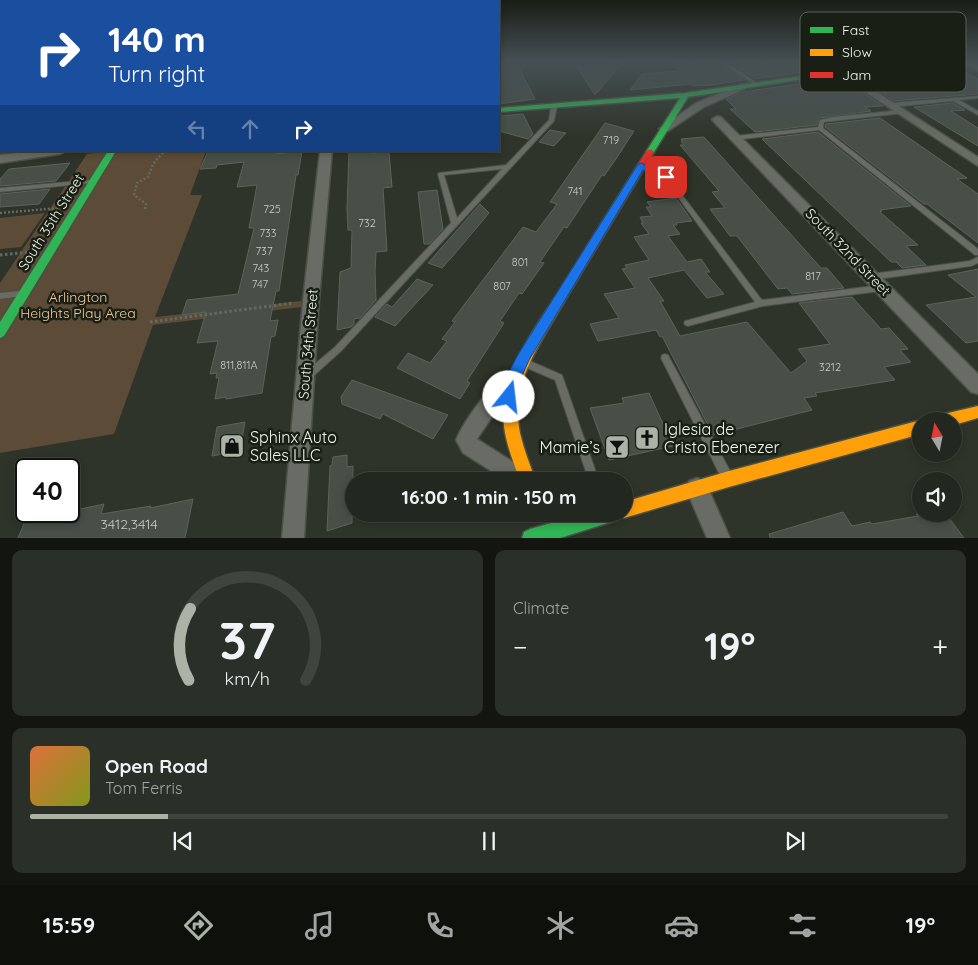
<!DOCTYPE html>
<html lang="en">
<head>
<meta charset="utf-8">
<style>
	body { margin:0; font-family:Quicksand,sans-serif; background:#2a2f28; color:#f1f3f6; height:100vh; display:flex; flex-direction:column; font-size:19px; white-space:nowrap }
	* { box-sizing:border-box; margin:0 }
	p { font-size:16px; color:#a2a5a4 }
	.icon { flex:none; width:28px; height:28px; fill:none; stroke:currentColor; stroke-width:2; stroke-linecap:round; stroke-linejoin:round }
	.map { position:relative; height:538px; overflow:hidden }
	.side { display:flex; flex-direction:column; gap:12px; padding:12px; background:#131511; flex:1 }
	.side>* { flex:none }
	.hud { position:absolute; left:0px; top:0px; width:500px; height:152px; box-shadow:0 2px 8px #0003,0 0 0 1px #3f443d; background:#1a4fa0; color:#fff; overflow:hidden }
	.needle { width:32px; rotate:350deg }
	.fabs { position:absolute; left:912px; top:412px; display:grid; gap:10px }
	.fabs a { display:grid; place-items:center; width:50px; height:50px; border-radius:50%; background:#22271f; box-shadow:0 2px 8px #0003,0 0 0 1px #3f443d; font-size:25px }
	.speed { position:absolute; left:15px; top:458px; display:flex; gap:10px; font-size:25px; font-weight:700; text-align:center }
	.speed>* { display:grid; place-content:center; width:65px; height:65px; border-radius:50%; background:#22271f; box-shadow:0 2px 8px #0003,0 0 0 1px #3f443d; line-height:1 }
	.speed .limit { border:2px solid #111; border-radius:8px; background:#fff; color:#111 }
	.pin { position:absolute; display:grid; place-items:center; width:42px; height:42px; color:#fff; margin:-21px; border-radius:10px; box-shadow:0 2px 8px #0006 }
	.me { position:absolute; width:55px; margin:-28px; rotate:16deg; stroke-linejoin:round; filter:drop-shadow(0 0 4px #0008) }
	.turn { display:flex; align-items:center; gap:18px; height:105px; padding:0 25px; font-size:22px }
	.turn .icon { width:65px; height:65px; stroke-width:2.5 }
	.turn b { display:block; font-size:35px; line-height:42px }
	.lanes { display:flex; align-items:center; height:48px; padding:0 25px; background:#0003; justify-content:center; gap:25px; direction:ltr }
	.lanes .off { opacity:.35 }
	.big { font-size:38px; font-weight:700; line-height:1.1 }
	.side .widget { flex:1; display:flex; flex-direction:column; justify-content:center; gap:8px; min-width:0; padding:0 18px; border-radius:10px; background:#2a2f28 }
	.side .dial { align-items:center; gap:0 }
	.dial svg { height:130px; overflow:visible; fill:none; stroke:#3f443d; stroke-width:7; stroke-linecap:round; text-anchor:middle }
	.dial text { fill:#f1f3f6; stroke:none }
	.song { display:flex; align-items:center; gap:15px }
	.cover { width:60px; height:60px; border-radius:8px; background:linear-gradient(135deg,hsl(20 70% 55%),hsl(70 70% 35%)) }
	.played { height:5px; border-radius:2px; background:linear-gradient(90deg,#abb3a6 15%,#3f443d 15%) }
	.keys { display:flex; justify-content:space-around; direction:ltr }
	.heat { display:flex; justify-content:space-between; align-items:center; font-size:28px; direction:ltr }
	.side .tiles { flex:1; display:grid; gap:12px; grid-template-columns:1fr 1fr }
	.widget:last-child { grid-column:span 2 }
	.trip { position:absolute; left:345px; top:472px; width:288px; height:50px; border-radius:25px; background:#22271f; box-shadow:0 2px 8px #0003,0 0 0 1px #3f443d; font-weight:700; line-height:50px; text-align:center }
	.menu { display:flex; height:80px; justify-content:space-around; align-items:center; background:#0e100c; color:#a2a5a4 }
	.menu .icon { width:35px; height:35px }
	.menu .selected { color:#abb3a6 }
	.menu b { font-size:22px; color:#f1f3f6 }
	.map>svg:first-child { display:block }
	.green { fill:#5c4b36 }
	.building { fill:#474f47; stroke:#5b635b }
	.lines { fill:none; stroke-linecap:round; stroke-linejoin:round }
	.lane-casing { stroke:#4a5045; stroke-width:2 }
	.street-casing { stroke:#4a5045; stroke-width:3 }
	.fast-casing { stroke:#4a5045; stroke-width:3 }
	.slow-casing { stroke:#4a5045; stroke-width:3 }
	.jam-casing { stroke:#4a5045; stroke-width:3 }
	.path-far1 { stroke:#656a61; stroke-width:2.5; stroke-dasharray:2 2; stroke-linecap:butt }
	.path { stroke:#656a61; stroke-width:3; stroke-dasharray:2.5 2.5; stroke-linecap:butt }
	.lane { fill:#686c64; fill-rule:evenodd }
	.street { fill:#686c64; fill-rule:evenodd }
	.fast { fill:#30b455; fill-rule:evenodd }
	.slow { fill:#ff9f0a; fill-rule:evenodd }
	.jam { fill:#e5322d; fill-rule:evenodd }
	.route { fill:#1a73e8; stroke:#114b97 }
	.labels { text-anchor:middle; stroke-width:5; stroke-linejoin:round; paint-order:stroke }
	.number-label { font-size:11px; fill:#c5cdc1 }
	.street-label { font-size:14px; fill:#eff7ea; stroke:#191f15 }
	.park-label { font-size:14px; fill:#f7c894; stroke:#191f15 }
	.near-number-label { font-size:14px; fill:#c5cdc1 }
	.near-poi-label { font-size:16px; fill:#eff7ea; stroke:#191f15; text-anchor:start }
	.key { fill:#191f15; stroke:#596055; stroke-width:1 }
	.key-label { font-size:14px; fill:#eff7ea }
</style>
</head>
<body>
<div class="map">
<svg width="978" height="538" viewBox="0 0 978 538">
	<rect width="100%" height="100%" fill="#2e3429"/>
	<path class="green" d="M110,151H206L190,195H202L155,317L301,301V307L153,325L114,434L0,453V283L87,154Z
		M45,213L21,247L0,249V218Z"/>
	<path class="building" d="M712,61H718L745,80L711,85L693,86L691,84L630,90L642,74L678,71L671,64Z
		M729,61H806L819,70L755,79Z
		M622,63L595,95L577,67Z
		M517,64L535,99L499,104V65Z
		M956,68L978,79V94L894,101L861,80L937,72L933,70Z
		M833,79L836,82L845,81L883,106L865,107L871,111L820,118L817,125L755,132L730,109H736L726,99L742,92Z
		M953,103L965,110L951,111L978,128V146L914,107Z
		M523,114L533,134L528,139L499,131V116Z
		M880,118L967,178L957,179L978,194V243L927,204H924L825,127L826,124Z
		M605,123L634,131L618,156L604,176L602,175L567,228L564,227L540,262L544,263L534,277L522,294L519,293L500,321L504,323L467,381L470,383L460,399L397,368L408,353L430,363L447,341L442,339L455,322L452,321L523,227L536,232L557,204L550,202Z
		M550,130L566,133L554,146L539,142Z
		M818,132L911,206L880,210L882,211L880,212L918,245L906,246L926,265L902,268L896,262H891L762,139Z
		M704,137L821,268H827L844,288L792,294L787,288L778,289L737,236H730L710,209L725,208L712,192L719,191L680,145H684L681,141H683L681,139Z
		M208,151H276L275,154L302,151L298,175H296L279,291H276L270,321L278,320L275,336L271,337L262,393L226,399V397L215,399L219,378H216L217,373L210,374L218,341L197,343L206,312L182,315L187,300L238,294L254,228H249L257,185L237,187L244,162L217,165L216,168L200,169Z
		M349,151H372V153L389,152L392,187L383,188L387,251L376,252L375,271L376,300L360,318L354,319V324L351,327L337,330L340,272L351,268L352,230H348L347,209Z
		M70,163L56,181L0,186V179L9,169Z
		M50,189L39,204L0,207V194Z
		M437,190L443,229L429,244H424L418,192Z
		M676,198L692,221L676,223L677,225H673L680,234L668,236L687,262L701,259L710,272H705L724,294L707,298L684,270L648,278L664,301H660L680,336L747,322L791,373L807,361L798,349L830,344L799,303L852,297L881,329L889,328L908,349L900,350L911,362L884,367L895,380L815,393L817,396L804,398L812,410L713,435L662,336L660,337L656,330L598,341L590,324L619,318L604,294L635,288L622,269L627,268L625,265L649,260L634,237L649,234L641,223H643L640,217L652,216L646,207H651L647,202Z
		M480,204L489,213L452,257L442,268L428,263Z
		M978,269V341L966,343L926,305L976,297L948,275Z
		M417,279L433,285L395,326L375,317L387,304L392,307Z
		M352,380L448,415L433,439L383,414L380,419L342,404L341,397Z
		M649,393L673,446L609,460L590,408L624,403L622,398Z
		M245,422L240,451L212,456L217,427Z
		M347,455V467L353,466L352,523L327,531L330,466L332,465L333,457Z
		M193,499L185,538H18L29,512L71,511L104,504L101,514L151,506L150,508Z
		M843,512L852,526L870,522L872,524L918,516L916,514H946L964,538H770L769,534Z"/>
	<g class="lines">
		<defs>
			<path id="lane" d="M720,61H725L760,85L756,86Z
				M815,61H821L842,72L838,73Z
				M978,96V98L959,100L978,111V115L953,101L891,107L888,105L891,103Z
				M554,104L557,106L554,121L341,351L310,379L307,380L304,379L302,376L304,373L335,347L451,223L438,174L439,173L506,165L549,120L551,106ZM502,169L457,218L444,175Z
				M902,110L904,111V113L824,122L823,128L978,249V255H975L819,130L735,140L732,138L735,136L818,127L820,120L833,117Z
				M641,164L661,172L673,183L761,299L763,300L881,285L884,286L885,288L884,290L881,291L763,306L688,326L685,325L684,323L685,321L755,302L669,185L657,174L639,167L638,166Z
				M89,180L92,182L91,183L0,192V188Z
				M978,257V263L971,266L871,280L867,277L871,274L970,261Z
				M19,291L22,292L23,294L22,296L0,299V293Z
				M665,354L668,355L729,469L730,473L729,477L725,478L721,477L661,358L662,355Z
				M523,358L562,375L599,481H589L555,380L520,365L519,362L520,359Z"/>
			<path id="street" d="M960,61H972L978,64V71Z
				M841,69L978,157V166L838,74L836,72Z
				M742,84L747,87L745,89L704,107L668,131L664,132L659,129L696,103Z
				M717,116L721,117L978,374V394L971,392L713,121L712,119Z
				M32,151H66L60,154L0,163V155Z
				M320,151H332L319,300L304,538H282L303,300Z
				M513,371L519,374L522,379L519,384L494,414L477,439L532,474L535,481H507L463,453L456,440C464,421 494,378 513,371Z
				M697,478L705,481L730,538H707L686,489L689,481Z"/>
			<path id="fast" d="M903,61H922L688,97L654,152L650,155L646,152L680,98L499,112V108L685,93Z
				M108,151H116L4,336L0,338V322Z
				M583,514H619L617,520L611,522L560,538H522L524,532L530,529Z"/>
			<path id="slow" d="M558,298L562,299L564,302C540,344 510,382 520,433C524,450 530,465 536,481H520C514,463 506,445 504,426C499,377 529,337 554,299Z
				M978,406V418L954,425V421H937L939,416L944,414Z
				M921,420L923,421H921V434L729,487L624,518L617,514H624V502L729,471Z"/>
			<path id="jam" d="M650,149L654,152L562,305H554L552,302L554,299L646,152Z"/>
		</defs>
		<use href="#lane" class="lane-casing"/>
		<use href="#street" class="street-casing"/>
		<use href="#fast" class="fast-casing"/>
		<use href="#slow" class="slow-casing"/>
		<use href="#jam" class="jam-casing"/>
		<path class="path-far1" d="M145,209L146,204L134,195L137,183L148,177L153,164L164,151
			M0,213L59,208"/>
		<path class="path" d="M0,255L29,252
			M150,322L293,303"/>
		<use href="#lane" class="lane"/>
		<use href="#street" class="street"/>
		<use href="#fast" class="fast"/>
		<use href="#slow" class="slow"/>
		<use href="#jam" class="jam"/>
	</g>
	<linearGradient id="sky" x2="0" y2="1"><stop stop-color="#191d17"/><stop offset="0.45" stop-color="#465054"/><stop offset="1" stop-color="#465054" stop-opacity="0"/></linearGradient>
	<rect width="978" height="137" fill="url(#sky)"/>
	<path class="route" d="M641,163L671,177L666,180L663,179L643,170L529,360L521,378L514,401L509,403L504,401C499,389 513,364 519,353L637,166Z"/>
	<defs>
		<symbol id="church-square" viewBox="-11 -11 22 22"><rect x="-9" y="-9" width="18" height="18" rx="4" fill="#abb3a6" stroke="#191f15"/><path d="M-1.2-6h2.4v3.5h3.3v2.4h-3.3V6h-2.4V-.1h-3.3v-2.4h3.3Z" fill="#111"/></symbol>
		<symbol id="shop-square" viewBox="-11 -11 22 22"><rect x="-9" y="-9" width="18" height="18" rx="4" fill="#abb3a6" stroke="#191f15"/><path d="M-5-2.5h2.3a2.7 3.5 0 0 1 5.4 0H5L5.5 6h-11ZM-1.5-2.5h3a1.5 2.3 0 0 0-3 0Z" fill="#111"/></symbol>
		<symbol id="bar-square" viewBox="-11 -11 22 22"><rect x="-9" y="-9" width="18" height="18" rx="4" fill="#abb3a6" stroke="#191f15"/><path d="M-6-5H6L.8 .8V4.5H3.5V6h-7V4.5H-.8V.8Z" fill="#111"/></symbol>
	</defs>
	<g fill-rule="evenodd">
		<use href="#church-square" x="633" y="424" width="28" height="28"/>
		<use href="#shop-square" x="218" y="432" width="28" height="28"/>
		<use href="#bar-square" x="603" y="433" width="28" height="28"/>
	</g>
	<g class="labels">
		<g class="number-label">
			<text x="611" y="144">719</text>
			<text x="575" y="195">741</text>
			<text x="272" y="213">725</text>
			<text x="367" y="227">732</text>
			<text x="268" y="237">733</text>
			<text x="264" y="255">737</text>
			<text x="520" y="266">801</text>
			<text x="261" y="272">743</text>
			<text x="813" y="280">817</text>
			<text x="260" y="288">747</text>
			<text x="502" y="290">807</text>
			<text x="239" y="369">811,811A</text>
			<text x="830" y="371">3212</text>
		</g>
		<g class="street-label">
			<text transform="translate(51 222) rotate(-58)" y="5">South 35th Street</text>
			<text transform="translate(848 252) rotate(46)" y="5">South 32nd Street</text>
			<text transform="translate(308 344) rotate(-85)" y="5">South 34th Street</text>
		</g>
		<g class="park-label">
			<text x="78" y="302">Arlington<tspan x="78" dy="16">Heights Play Area</tspan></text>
		</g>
		<g class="near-number-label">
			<text x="129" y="529">3412,3414</text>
		</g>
		<g class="near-poi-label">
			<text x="664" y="435">Iglesia de<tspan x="664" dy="18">Cristo Ebenezer</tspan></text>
			<text x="250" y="443">Sphinx Auto<tspan x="250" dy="18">Sales LLC</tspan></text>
			<text x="600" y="453" text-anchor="end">Mamie’s</text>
		</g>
	</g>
	<rect x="800" y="12" width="166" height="80" rx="8" class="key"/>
	<rect x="810" y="27" width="23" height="6" fill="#30b455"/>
	<rect x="810" y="49" width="23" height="7" fill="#ff9f0a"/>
	<rect x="810" y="72" width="23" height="6" fill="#e5322d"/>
	<g class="key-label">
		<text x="842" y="35">Fast</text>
		<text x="842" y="57">Slow</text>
		<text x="842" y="80">Jam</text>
	</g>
</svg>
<div class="fabs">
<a><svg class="needle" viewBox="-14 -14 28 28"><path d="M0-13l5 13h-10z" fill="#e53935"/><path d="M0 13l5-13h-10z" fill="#a2a5a4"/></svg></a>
<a><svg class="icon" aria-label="sound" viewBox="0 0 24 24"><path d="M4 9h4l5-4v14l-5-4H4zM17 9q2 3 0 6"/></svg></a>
</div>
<div class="speed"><div class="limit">40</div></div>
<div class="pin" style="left:666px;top:177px;background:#d93025"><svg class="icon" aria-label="arrive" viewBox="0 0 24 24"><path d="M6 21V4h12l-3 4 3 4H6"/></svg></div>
<svg class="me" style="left:509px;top:397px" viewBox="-20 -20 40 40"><circle r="19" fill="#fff"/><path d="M0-13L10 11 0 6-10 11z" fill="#1a73e8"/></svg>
<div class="trip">16:00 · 1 min · 150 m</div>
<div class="hud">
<div class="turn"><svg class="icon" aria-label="right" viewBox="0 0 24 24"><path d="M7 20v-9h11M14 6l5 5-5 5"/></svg><div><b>140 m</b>Turn right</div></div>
<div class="lanes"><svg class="icon off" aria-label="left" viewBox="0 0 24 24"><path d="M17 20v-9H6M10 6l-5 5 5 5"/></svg><svg class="icon off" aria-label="ahead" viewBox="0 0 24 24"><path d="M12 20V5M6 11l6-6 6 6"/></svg><svg class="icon" aria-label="right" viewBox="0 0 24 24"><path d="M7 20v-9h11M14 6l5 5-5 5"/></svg></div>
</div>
</div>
<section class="side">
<div class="tiles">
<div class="widget dial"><svg viewBox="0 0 100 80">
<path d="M14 69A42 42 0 1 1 86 69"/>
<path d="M14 69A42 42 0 0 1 15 25" stroke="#abb3a6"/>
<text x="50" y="56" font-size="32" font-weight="700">37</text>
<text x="50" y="72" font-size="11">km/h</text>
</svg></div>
<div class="widget"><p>Climate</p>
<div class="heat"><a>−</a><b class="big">19°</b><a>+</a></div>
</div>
<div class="widget">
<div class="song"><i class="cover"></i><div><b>Open Road</b><p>Tom Ferris</p></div></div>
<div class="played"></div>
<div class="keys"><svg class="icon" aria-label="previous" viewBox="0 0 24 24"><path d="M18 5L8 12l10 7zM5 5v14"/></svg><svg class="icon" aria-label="pause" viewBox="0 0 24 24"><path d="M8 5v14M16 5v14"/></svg><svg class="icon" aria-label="next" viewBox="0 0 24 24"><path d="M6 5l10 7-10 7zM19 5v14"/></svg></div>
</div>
</div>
</section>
<nav class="menu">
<b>15:59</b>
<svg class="icon selected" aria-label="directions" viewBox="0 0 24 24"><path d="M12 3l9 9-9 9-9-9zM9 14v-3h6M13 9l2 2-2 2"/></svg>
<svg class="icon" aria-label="music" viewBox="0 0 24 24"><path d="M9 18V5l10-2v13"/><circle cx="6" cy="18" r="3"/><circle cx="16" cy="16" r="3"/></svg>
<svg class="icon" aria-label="phone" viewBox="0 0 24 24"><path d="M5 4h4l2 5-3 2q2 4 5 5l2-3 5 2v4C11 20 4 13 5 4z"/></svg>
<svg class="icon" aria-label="climate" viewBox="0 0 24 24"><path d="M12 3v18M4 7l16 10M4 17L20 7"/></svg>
<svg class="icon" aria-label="car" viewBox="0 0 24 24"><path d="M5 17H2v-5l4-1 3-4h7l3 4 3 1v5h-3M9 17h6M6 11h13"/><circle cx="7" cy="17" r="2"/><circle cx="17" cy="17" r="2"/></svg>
<svg class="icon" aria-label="filters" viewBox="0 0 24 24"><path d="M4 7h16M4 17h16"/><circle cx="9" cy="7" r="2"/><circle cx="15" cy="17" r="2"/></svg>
<b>19°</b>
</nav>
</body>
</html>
